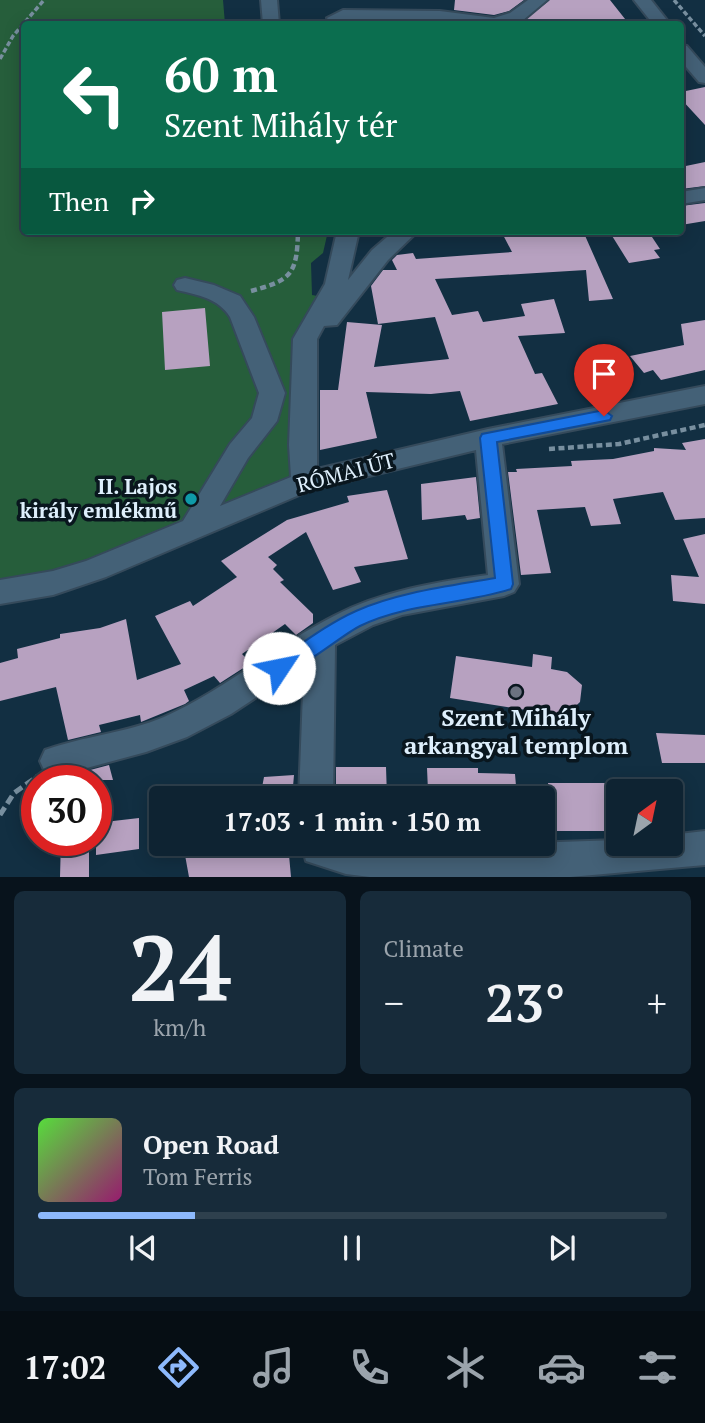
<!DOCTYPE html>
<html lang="en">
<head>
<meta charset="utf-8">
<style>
	body { margin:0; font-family:"PT Serif",serif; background:#172b3a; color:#f1f3f6; height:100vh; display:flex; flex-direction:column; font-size:26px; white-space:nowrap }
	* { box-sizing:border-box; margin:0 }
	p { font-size:23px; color:#9ba4ac }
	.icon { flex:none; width:38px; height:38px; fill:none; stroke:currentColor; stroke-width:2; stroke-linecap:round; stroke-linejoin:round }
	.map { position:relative; height:877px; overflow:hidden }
	.side { display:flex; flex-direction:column; gap:14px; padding:14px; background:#08131c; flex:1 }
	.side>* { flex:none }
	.hud { position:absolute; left:21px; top:21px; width:663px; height:214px; border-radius:7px; box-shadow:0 4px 18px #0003,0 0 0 2px #2e404d; background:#0b6e4f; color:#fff; overflow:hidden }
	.needle { width:46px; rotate:33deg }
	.tools { position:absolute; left:606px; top:779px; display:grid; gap:14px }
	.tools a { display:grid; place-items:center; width:77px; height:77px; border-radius:7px; background:#0e2332; box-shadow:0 4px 18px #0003,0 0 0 2px #2e404d; font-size:35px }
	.speed { position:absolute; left:21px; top:765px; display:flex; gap:14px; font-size:35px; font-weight:700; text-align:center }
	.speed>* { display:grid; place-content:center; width:91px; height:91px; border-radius:50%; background:#0e2332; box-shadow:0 4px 18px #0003,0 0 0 2px #2e404d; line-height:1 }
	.speed .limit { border:10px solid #d22; background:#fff; color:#111 }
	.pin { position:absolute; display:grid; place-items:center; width:60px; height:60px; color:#fff; margin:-72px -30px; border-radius:50% 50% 50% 0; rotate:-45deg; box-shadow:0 0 7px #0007 }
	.pin .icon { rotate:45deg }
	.me { position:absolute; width:77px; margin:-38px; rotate:56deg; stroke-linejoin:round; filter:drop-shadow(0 0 5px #0008) }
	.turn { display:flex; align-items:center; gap:24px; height:147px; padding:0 28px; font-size:32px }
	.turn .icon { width:91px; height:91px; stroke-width:2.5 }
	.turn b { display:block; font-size:49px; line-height:60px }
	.then { display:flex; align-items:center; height:66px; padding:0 28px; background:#0003; gap:14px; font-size:26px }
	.big { font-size:52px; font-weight:600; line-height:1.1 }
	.side .card { flex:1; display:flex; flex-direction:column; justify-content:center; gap:10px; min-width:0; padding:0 24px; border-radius:10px; background:#172b3a }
	.side .dial { align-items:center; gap:0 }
	.dial b { font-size:91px; line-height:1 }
	.song { display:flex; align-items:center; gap:21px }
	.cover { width:84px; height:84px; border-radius:10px; background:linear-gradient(135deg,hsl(110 70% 55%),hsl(320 70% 35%)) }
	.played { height:7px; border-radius:4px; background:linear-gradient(90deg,#8db9fc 25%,#2e404d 25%) }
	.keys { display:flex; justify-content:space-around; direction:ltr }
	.heat { display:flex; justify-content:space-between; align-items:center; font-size:38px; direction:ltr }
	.side .tiles { flex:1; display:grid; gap:14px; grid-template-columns:1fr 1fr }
	.card:last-child { grid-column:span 2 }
	.trip { position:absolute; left:149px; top:786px; width:406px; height:70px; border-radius:7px; background:#0e2332; box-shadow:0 4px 18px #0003,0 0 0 2px #2e404d; font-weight:600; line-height:70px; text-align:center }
	.tabs { display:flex; height:112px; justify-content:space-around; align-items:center; background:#060e14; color:#9ba4ac }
	.tabs .icon { width:49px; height:49px }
	.tabs .active { color:#8db9fc }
	.tabs b { font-size:32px; color:#f1f3f6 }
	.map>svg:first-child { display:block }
	.green { fill:#265e3b }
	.building { fill:#b7a1c0 }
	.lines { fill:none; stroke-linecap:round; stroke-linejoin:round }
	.minor-casing { stroke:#354a5b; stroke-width:4 }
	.path-far2 { stroke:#788f9f; stroke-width:3.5; stroke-dasharray:5 2.5; stroke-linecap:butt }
	.path-far1 { stroke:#788f9f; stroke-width:4.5; stroke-dasharray:6 3.5; stroke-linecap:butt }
	.path { stroke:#788f9f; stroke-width:5; stroke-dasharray:9 4.5; stroke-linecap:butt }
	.minor { fill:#446177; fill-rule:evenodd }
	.route { fill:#1a73e8; stroke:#114b97; stroke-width:2 }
	.culture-dot { fill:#0f9aa8; stroke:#09161e; stroke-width:2.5 }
	.worship-dot { fill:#6b7280; stroke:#09161e; stroke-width:2.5 }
	.labels { text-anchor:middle; stroke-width:7; stroke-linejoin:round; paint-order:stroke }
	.street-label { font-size:21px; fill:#deeffc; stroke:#09161e }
	.poi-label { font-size:21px; font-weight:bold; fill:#deeffc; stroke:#09161e; text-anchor:end }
	.near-poi-label { font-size:24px; font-weight:bold; fill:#deeffc; stroke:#09161e }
</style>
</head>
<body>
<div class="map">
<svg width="705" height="877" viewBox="0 0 705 877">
	<rect width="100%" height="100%" fill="#122f42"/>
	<path class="green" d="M0,0H223L225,24H24V231H328L323,253L311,263L312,295L329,298L311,323L305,482L194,526L0,592Z"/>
	<path class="building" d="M455,0H524L509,11L494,15L454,10Z
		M550,0H610L629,24H519Z
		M705,87V125L681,99V92Z
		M705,162V186L681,189V167Z
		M705,203V221L681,225V206Z
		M501,231H583L613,299L589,301L586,270L435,279L452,315L478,311L483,322L525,316L521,304L554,299L565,333L518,336L535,374L542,373L558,404L470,421L460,391L431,394L366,392L377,438L320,450V390H338L347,322L382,325L374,367L449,359L435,317L378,324L371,286L383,270H397L392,260L397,255L413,253L416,259L512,252Z
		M609,231H648L660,249L654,250L660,258L629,263Z
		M205,308L210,366L165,370L162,312Z
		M705,320V370L661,380L653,370L644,373L630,356L684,345L681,324Z
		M705,439V518L675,520L663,492L613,499L621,524L591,526L585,507L537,510L551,573L521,575L508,472H517L516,469L572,466L571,461L613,459L654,451V448L686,450L682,443Z
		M476,477L480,518L467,520L465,515L422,520L421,484Z
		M387,490L408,559L354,567L361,582L333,590L306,532L268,557L277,565L273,569L284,580L280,582L313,614V623L296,635L285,624L242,654L251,663L248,665L220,683L214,676L184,690L189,701L185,704L141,722L140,715L99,725L101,732L68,740L56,687L0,701V663L18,658L17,649L60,638V634L100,628L126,619L137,680L181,664L155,616L190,601L193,606L237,577L221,561L287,520L349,502L347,496Z
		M705,534V604L673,601L671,575L699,577L683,539Z
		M533,654L552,657L551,669L567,672L582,685L580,702L565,716L547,713L546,727L525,724L526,710L450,698L456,656L532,667Z
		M656,733L705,735V763H662Z
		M109,765L113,780H76L75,774Z
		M336,767H386L387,797H336Z
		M427,768H478V773L515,774L517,798H487V791H428Z
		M294,775L292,798H260L264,777Z
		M548,783H618V831H554Z
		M139,818V849L96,855V823Z
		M61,840H89V877H60Z
		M183,844H288L291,877H189Z"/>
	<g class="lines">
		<defs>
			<path id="minor" d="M261,0H277L279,24H263Z
				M528,0H547L522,21L510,24L346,20L348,24H331L327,18L343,10L440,11L494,18L510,13Z
				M634,0H651L670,24H653Z
				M681,45L687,46L705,67V83L699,82L681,61Z
				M705,188V200L681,204V192Z
				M337,231H359L348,280L372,250L394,231H418L388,260L337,325L324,326L317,339V469L488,429L705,386V404L502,444L519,584L514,592L504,596L402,615L373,625L335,645L333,798H299L304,666L231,714L187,737L146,752L57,776L45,772L40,761L45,750C84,736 126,733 164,717C224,690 275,646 334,616C382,591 436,582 488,575L476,450L311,490L106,577L53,595L0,604V580L53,571L86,561L183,521L230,444L252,418L259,393L230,317C218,298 198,295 177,290L174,285L177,280L185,278L214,285L240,296L254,317L285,393L277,421L248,458L220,506L291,477L289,445L293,339L325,284Z
				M705,831V865L570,877H370L346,874L306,861L302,844L445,846L618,840V844H670V835Z"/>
		</defs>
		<use href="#minor" class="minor-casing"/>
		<path class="path-far2" d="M674,0L705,36
			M0,59L13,36L44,0"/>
		<path class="path-far1" d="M251,291C292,280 297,274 298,231
			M549,449L619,444L705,425"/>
		<path class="path" d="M0,815L14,793L38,776"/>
		<use href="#minor" class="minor"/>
	</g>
	<path class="route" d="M604,410L612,416L610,420L497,442L513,584L511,589C462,605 407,603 360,626C341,635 290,680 273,674L270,668L273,663C300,645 327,624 356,611C399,592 450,586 495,578L480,438L482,434Z"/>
	<circle class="culture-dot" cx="191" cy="499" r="7"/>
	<circle class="worship-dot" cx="516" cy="692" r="7"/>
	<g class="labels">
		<g class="street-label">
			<text transform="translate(346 473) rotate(-15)" y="7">RÓMAI ÚT</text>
		</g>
		<g class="poi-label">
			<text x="177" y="494">II. Lajos<tspan x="177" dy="24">király emlékmű</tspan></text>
		</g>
		<g class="near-poi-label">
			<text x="516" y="726">Szent Mihály<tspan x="516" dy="28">arkangyal templom</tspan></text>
		</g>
	</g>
</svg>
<div class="tools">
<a><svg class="needle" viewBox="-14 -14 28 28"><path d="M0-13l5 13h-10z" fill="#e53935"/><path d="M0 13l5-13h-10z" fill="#9ba4ac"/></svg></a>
</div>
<div class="speed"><div class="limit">30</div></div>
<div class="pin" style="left:604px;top:416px;background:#d93025"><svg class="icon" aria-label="arrive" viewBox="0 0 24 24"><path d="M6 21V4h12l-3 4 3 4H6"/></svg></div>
<svg class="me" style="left:279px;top:668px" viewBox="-20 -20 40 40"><circle r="19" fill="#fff"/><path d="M0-13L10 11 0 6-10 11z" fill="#1a73e8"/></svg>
<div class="trip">17:03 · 1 min · 150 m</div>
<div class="hud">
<div class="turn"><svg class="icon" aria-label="left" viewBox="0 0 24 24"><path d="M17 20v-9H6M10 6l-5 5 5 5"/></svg><div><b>60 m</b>Szent Mihály tér</div></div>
<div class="then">Then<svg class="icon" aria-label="right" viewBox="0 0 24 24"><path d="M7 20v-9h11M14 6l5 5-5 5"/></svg></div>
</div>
</div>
<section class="side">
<div class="tiles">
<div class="card dial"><b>24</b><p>km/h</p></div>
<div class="card"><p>Climate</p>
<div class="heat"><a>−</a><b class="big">23°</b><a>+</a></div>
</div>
<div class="card">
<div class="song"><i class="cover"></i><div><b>Open Road</b><p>Tom Ferris</p></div></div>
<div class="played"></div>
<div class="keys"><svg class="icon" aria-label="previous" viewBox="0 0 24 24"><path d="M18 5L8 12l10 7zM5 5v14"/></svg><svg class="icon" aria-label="pause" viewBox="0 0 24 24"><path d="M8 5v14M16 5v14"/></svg><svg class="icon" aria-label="next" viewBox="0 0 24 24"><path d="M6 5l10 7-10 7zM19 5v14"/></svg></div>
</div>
</div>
</section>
<nav class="tabs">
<b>17:02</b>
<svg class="icon active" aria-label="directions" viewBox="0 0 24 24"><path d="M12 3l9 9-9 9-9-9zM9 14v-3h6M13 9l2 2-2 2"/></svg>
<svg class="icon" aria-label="music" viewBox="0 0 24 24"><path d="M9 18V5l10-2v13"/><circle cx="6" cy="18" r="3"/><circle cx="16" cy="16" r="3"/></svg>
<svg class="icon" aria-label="phone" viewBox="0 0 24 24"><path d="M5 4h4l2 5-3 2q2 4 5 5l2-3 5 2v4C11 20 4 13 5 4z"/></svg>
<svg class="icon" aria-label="climate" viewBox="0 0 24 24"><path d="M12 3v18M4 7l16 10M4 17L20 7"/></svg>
<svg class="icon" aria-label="car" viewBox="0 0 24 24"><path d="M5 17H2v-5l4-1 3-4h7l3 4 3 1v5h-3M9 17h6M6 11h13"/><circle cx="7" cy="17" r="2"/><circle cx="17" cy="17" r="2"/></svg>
<svg class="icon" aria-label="filters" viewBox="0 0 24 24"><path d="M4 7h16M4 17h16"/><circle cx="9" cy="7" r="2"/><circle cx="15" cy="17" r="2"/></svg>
</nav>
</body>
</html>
